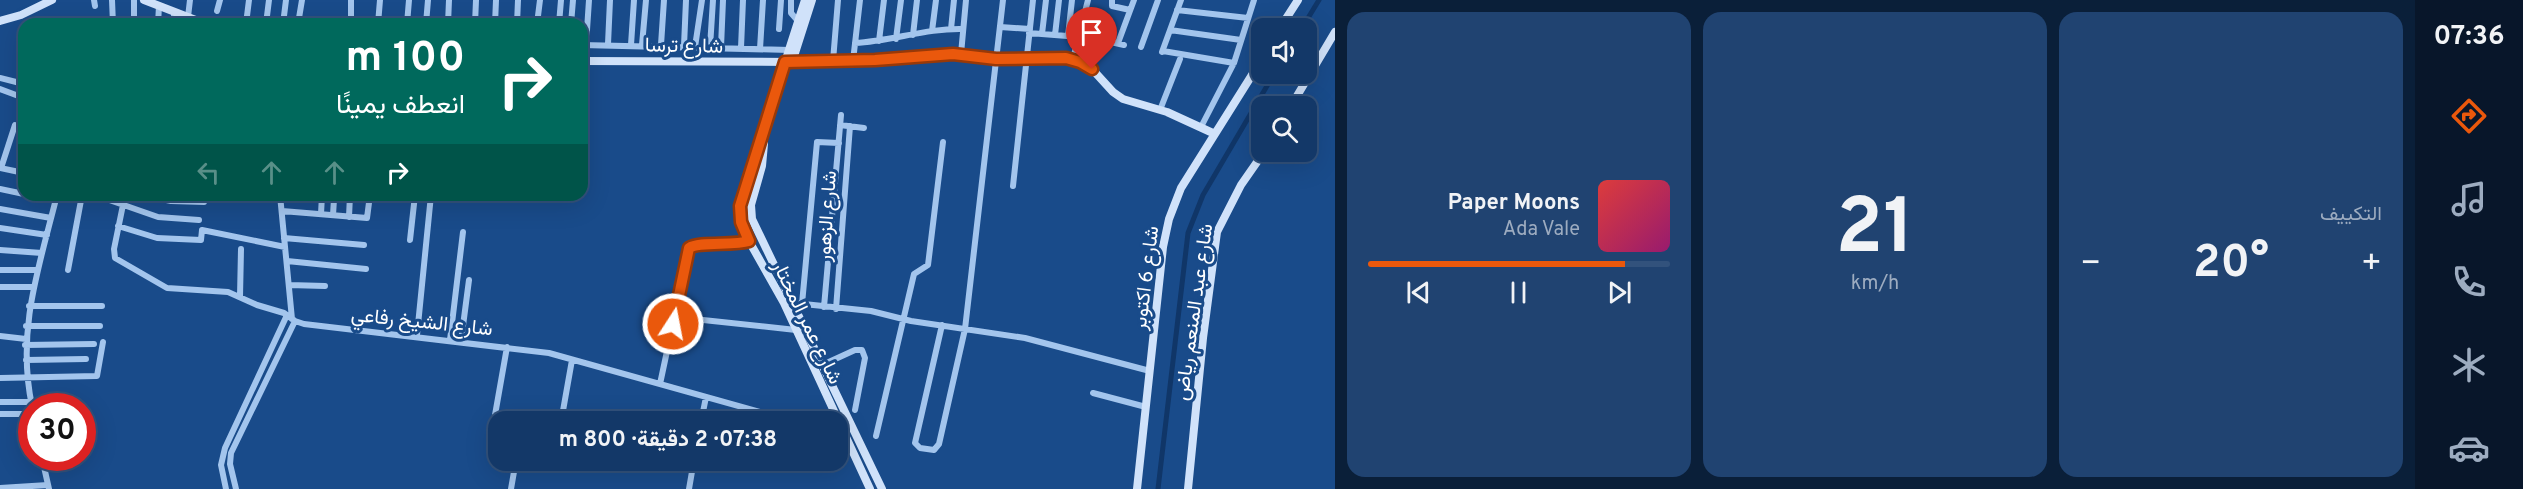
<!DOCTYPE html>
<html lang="ar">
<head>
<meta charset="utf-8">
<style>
	body { margin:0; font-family:Overpass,Vazirmatn,sans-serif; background:#204371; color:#f1f3f6; direction:rtl; height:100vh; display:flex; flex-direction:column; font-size:22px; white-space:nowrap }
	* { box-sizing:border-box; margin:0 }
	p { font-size:20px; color:#9dacc0 }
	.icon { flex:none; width:33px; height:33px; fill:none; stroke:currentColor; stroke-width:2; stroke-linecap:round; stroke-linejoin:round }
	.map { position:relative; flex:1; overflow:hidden; direction:ltr }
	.details { display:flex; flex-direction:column; gap:12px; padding:12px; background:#0a1f39; width:1080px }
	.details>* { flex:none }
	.top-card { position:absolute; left:18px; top:18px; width:570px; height:183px; border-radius:18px; box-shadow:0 6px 24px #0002,0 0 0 2px #32527c; direction:rtl; background:#00695c; color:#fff; overflow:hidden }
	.fabs { position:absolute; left:1251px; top:18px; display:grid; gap:12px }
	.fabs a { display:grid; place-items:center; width:66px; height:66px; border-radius:12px; background:#133868; box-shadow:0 6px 24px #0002,0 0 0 2px #32527c; font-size:30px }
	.speed { position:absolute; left:18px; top:393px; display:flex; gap:12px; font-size:30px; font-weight:700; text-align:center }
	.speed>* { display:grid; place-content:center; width:78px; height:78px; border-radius:50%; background:#133868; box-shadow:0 6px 24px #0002,0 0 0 2px #32527c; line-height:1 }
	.speed .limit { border:9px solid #d22; background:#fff; color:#111 }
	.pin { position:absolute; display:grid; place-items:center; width:51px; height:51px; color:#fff; margin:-62px -26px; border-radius:50% 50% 50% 0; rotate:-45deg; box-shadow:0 0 6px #0007 }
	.pin .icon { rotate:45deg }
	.me { position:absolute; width:66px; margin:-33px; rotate:11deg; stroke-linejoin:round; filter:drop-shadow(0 0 4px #0008) }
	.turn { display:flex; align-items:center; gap:21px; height:126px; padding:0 24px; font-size:27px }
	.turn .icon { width:78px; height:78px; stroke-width:2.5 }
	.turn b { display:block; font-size:42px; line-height:51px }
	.lanes { display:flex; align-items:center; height:57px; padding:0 24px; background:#0003; justify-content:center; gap:30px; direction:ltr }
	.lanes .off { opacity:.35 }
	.big { font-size:45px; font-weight:700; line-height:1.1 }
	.details .card { flex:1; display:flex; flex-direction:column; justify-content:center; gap:9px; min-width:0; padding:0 21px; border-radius:18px; background:#204371 }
	.details .dial { align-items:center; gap:0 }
	.dial b { font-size:78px; line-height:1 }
	.song { display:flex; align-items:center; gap:18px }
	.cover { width:72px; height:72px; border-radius:9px; background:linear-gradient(135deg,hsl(0 70% 55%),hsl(320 70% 35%)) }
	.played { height:6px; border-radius:3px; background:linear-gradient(90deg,#ea580c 85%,#32527c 85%) }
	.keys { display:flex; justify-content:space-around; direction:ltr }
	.heat { display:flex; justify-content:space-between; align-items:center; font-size:33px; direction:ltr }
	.details .tiles { flex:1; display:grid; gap:12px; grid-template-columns:repeat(3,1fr) }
	.trip { position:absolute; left:488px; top:411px; width:360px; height:60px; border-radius:18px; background:#133868; box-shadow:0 6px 24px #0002,0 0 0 2px #32527c; font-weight:700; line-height:60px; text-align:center; direction:rtl }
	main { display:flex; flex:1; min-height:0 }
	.tab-bar { display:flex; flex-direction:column; width:108px; justify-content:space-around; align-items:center; background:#08162a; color:#9dacc0 }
	.tab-bar .icon { width:42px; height:42px }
	.tab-bar .on { color:#ea580c }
	.tab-bar b { font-size:27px; color:#f1f3f6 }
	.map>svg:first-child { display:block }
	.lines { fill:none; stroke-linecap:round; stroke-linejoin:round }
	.canal { stroke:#103668; stroke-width:5 }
	.street { stroke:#a3c5ed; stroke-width:6 }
	.secondary { stroke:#d0e2fa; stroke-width:8 }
	.route-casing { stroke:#983908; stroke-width:15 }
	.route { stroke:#ea580c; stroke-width:10 }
	.labels { text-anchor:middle; stroke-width:6; stroke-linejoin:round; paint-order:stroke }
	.street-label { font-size:20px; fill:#fff; stroke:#194b8a }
</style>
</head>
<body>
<main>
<nav class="tab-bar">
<b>07:36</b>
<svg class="icon on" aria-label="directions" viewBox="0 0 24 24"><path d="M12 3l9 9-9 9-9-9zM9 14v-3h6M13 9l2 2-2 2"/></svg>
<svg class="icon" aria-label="music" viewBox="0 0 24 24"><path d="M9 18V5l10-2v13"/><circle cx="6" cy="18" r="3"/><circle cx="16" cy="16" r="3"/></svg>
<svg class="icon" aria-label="phone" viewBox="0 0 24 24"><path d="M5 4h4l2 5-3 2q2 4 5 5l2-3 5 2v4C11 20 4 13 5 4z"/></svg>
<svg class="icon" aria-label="climate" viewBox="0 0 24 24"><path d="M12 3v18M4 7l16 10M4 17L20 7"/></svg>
<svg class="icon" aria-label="car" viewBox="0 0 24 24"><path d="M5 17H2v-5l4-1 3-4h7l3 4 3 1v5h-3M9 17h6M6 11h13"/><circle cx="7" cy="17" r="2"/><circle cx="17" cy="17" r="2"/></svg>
</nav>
<section class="details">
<div class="tiles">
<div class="card"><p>التكييف</p>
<div class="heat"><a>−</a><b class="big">20°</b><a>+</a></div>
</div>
<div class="card dial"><b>21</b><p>km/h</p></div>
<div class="card">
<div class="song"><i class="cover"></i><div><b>Paper Moons</b><p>Ada Vale</p></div></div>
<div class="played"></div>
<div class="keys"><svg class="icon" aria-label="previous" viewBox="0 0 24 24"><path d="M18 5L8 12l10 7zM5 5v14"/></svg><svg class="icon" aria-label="pause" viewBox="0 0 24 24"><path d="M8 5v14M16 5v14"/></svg><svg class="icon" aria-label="next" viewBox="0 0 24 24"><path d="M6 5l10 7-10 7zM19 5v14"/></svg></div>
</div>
</div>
</section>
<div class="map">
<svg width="1335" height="489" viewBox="0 0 1335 489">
	<rect width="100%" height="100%" fill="#194b8a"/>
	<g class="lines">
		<path class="canal" d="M1302,28L1319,0
			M1158,489L1188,233L1203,195L1274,74"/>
		<path class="street" d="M94,0L95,6
			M112,0L113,24
			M791,0V13L798,21
			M1112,0V6L1130,10
			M1177,10L1248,18
			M217,11L220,0
			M188,17L190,0
			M134,24V0
			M158,24L159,6
			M174,24V12
			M246,24L249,0
			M266,24L269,0
			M283,24L286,0
			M298,24L302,0
			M351,24V0
			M378,24L380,0
			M407,24L409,0
			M426,24L428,0
			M448,24L449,0
			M475,24L476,0
			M495,24L496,0
			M517,24L518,0
			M537,24L540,0
			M559,24L561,0
			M571,24L573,0
			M1000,27L1030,29
			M779,29L781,0
			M951,29L954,0
			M1170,30L1241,40
			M932,31L936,0
			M1029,33L1080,37
			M1042,34L1046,0
			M913,35L917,0
			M1055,35L1059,0
			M1080,35L1124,45
			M1068,36L1072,0
			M896,39L901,0
			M879,41L884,0
			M855,43C892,41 927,28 963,29
			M1118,43L1134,0
			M608,44L610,0
			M582,45L790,50
			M586,45L589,0
			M631,45L634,0
			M642,45L646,0
			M661,45L664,0
			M684,46L686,0
			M695,47L702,0
			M710,47L713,0
			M721,47L723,0
			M1141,47L1158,0
			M741,48L743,0
			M760,49L763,0
			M1163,51L1234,63
			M1162,52L1181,0
			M961,54L966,0
			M1073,59L1088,0
			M833,61L838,0
			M853,61L860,0
			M0,78L24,84
			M0,89L24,98
			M1160,110L1180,59
			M840,125L864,128
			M1201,127L1234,63L1254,0
			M0,168L24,173
			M1,168L15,125
			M1013,186L1033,0
			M0,189L24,194
			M32,195L56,199
			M95,195L158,217L199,220
			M125,195L114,249L115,258L167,288L228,292L257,305L284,313L295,321L304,324L549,353L796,422
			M144,195L171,201L204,202
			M237,195L281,200
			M280,195L292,319
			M0,209L51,218
			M282,211L367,218L370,195
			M321,214L322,195
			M333,215L334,199
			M349,217L350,195
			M118,226L157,238L201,240L202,230L285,247
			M0,228L47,235
			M284,238L364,245
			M410,240L415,195
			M0,250L42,253
			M287,261L366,269
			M0,270H38
			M68,270L82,195
			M289,285L325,286
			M0,287H33
			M240,297L241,249
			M794,303L871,311L911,321L1025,338L1150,371
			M802,304L817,142L839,143
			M29,306H102
			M824,307L841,115
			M836,309L850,126
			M675,317L796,330
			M942,325L915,443L920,448L934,450L939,444L965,329L1003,0
			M26,326H100
			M417,335L431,195
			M0,336L26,339
			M450,340L463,232
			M461,341L469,280
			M25,345L94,344
			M26,360L86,359
			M820,366L855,350H862L865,358L855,410
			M0,378L97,376L103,342
			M660,384L689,248C700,240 733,246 749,241
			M1093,393L1146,407
			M0,402H31
			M32,406C16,331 39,267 57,195
			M0,414H32
			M561,422L572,360
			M701,422L706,397
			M876,436L914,274L928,265L943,142
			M498,457L492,455L489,449L507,347
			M42,458L49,489
			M0,488L48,485
			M226,489L221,465L225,448L287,315
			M236,489L230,464L231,453L295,321
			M511,489L515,466L512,460
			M689,489L694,460"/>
		<path class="secondary" d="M144,0L206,24
			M805,0L741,199L740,217L749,241L784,303L870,489
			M0,21L21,15L52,0
			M1280,28L1298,0
			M788,54L795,53L812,0
			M582,61L791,62L875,60L953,54L996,59H1066L1080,62L1092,69L1113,92L1123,99L1167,112L1215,134
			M1291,106L1335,32
			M764,144L762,166L751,205L752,219L882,489
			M1137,489L1163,247L1169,219L1181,188L1262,59
			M1188,489L1203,338L1217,232L1241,185L1264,152"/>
	</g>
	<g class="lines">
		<defs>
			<path id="route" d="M673,324L689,248C699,241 733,246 749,241L741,222L740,206L785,62L875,60L953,54L996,59L1066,58L1080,62L1092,69"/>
		</defs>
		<use href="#route" class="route-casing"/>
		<use href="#route" class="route"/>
	</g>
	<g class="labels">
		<g class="street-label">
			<text transform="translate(684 45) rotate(1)" y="7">شارع ترسا</text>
			<text transform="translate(826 216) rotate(-86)" y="7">شارع الزهور</text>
			<text transform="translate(1145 278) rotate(-83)" y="7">شارع 6 اكتوبر</text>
			<text transform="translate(1193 312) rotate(-82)" y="7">شارع عبد المنعم رياض</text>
			<text transform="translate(422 321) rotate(6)" y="7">شارع الشيخ رفاعي</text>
			<text transform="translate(808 322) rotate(64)" y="7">شارع عمر المختار</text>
		</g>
	</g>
</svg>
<div class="fabs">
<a><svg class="icon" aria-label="sound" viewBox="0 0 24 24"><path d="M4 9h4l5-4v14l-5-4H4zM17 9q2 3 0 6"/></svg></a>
<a><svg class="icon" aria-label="search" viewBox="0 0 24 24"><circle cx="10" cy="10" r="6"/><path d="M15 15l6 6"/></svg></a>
</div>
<div class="speed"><div class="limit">30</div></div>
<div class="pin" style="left:1092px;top:69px;background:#d93025"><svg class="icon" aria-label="arrive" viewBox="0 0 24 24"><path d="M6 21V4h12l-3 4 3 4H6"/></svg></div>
<svg class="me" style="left:673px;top:324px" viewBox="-20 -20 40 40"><circle r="17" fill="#ea580c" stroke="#fff" stroke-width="3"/><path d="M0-11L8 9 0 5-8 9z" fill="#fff"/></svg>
<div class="trip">07:38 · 2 دقيقة · 800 m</div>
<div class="top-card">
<div class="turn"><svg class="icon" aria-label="right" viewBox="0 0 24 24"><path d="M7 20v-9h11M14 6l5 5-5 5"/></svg><div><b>100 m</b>انعطف يمينًا</div></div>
<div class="lanes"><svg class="icon off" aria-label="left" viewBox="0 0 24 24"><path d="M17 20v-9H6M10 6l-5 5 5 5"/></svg><svg class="icon off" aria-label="ahead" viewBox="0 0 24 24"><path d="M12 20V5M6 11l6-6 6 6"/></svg><svg class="icon off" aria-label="ahead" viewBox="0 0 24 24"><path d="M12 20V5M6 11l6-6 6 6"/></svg><svg class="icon" aria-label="right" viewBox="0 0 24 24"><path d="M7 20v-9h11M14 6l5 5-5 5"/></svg></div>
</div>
</div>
</main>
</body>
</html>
